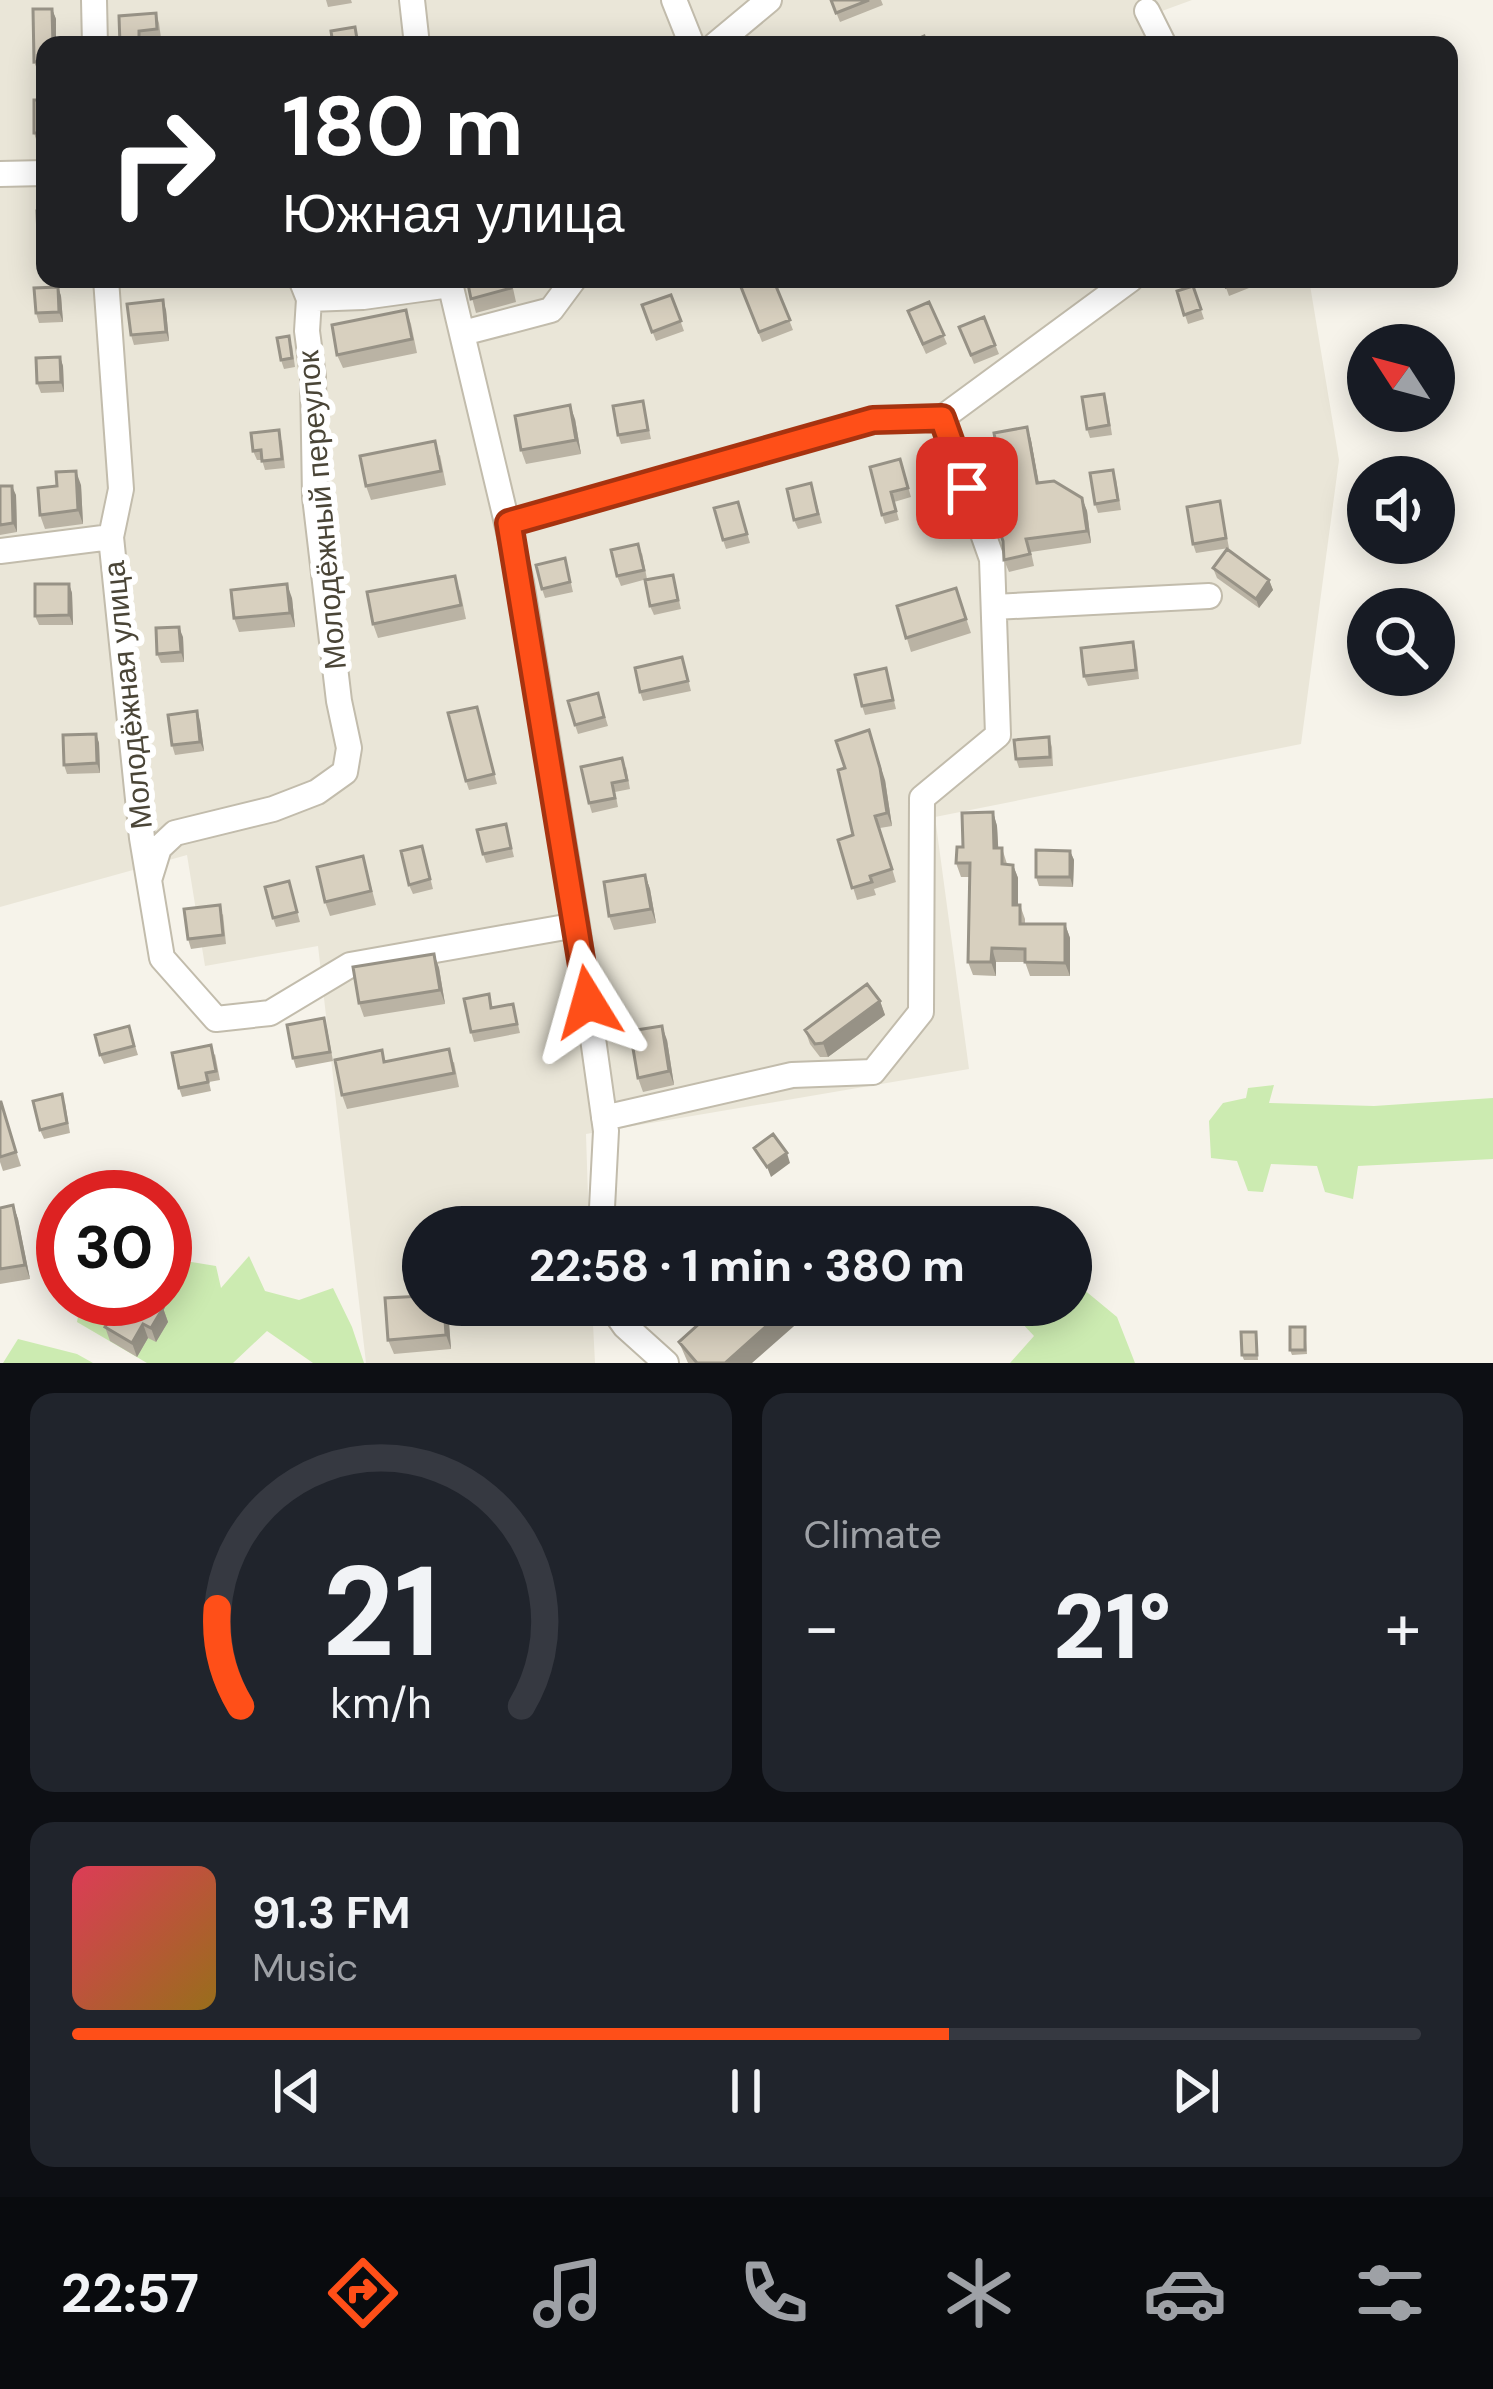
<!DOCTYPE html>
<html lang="en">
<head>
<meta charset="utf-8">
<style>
	body { margin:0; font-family:"DM Sans",sans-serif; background:#20242c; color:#f1f3f6; height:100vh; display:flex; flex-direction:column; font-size:45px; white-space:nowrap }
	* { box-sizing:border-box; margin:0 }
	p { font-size:39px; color:#9ea1a6 }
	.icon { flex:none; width:66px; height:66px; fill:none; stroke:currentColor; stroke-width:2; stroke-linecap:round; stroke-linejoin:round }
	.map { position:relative; height:1363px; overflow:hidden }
	.details { display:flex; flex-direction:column; gap:30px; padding:30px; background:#0d0f14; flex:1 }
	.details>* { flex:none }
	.guide { position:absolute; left:36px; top:36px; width:1422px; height:252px; border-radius:24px; box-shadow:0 6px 30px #0003; background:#202124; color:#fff; overflow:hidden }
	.needle { width:78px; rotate:306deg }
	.buttons { position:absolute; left:1347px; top:324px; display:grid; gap:24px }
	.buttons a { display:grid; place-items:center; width:108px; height:108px; border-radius:50%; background:#171b24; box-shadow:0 6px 30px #0003; font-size:60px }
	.speed { position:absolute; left:36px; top:1170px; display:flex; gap:24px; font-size:60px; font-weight:700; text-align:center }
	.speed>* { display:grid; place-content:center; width:156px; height:156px; border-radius:50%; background:#171b24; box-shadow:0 6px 30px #0003; line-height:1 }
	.speed .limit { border:18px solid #d22; background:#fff; color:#111 }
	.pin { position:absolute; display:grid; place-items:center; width:102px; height:102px; color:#fff; margin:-51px; border-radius:24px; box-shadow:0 6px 18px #0006 }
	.me { position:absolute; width:132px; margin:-66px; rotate:352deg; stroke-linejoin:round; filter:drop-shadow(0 0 9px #0008) }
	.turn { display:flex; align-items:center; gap:42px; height:252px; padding:0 48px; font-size:54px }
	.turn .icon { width:156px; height:156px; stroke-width:2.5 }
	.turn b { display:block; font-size:84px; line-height:102px }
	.big { font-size:90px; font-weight:800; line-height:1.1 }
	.details .tile { flex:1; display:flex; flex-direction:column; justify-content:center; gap:18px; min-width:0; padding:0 42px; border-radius:24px; background:#20242c }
	.details .dial { align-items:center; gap:0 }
	.dial svg { height:312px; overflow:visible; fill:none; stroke:#363941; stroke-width:7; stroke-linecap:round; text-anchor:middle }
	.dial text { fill:#f1f3f6; stroke:none }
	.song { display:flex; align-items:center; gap:36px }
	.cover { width:144px; height:144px; border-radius:18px; background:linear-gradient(135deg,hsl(350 70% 55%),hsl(40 70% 35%)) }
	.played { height:12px; border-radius:6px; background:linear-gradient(90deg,#ff4f18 65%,#363941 65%) }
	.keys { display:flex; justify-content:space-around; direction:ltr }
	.heat { display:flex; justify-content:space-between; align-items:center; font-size:66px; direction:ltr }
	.details .tiles { flex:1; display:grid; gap:30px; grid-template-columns:1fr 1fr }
	.tile:last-child { grid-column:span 2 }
	.trip { position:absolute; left:402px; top:1206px; width:690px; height:120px; border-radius:60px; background:#171b24; box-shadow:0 6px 30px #0003; font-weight:800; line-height:120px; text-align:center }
	.dock { display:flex; height:192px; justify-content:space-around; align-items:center; background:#090b0e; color:#9ea1a6 }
	.dock .icon { width:84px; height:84px }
	.dock .on { color:#ff4f18 }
	.dock b { font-size:54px; color:#f1f3f6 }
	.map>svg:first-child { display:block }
	.residential { fill:#eae6d8 }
	.green { fill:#ccebb1 }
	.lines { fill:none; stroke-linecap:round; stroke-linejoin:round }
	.minor-casing { stroke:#c2bcac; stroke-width:28 }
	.minor { stroke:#fff; stroke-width:24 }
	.wall { fill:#bab3a4 }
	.shaded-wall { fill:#979286 }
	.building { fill:#d8d0bf; stroke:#979286; stroke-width:3 }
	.route-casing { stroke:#a63310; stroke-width:30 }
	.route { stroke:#ff4f18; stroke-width:21 }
	.labels { text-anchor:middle; stroke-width:12; stroke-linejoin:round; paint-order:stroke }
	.street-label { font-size:30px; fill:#4a4537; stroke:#fff }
</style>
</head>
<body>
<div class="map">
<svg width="1493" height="1363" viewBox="0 0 1493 1363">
	<rect width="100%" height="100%" fill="#f6f3ea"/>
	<path class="residential" d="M0,0H1192L1162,11L1176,45H45V279H1309L1339,460L1301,744L935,817L969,1069L586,1134L589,1227H423V1305H592L595,1363H366L318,946L205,966L187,855L0,907Z"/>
	<path class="green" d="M1274,1085L1269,1103L1374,1106L1493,1098V1159L1358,1166L1353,1199L1325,1192L1317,1166L1271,1164L1263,1192L1248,1191L1237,1161L1211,1158L1209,1121L1223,1103L1246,1098L1248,1088Z
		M249,1256L265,1291L299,1300L333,1288L352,1327L364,1363H313L267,1331L233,1363H147L77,1322L80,1306L111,1299H165L167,1258L216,1266L221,1288Z
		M1071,1279L1117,1317L1135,1363H1010L1034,1336L1005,1305H1071Z
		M18,1339L77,1354L93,1363H3Z"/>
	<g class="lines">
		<defs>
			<path id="minor" d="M94,0L95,45
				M412,0L417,45
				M674,0L692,45
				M1147,11L1164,45
				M715,45L769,0
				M0,174L45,173
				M106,279L121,489L111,537L142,838L162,958L216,1019L270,1013L350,965L577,925
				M301,279L309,299L363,297L450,285
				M449,279L521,582L577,925L606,1131L601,1227
				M463,333L551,310L574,279
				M509,523L873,420L942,418L1131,279
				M0,551L111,537
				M994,607L1209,596
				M150,877L159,848L175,833L273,809L317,792L345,772L349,748L339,701L315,497L313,377L307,331L309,299
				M604,1118L792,1075L873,1072L921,1012L922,798L998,735L992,559L942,418
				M610,1305L625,1326L666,1363"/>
		</defs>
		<use href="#minor" class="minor-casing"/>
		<use href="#minor" class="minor"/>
	</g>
	<path class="wall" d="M326,0H351L352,3L328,7Z
		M831,0H881L883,5L840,22Z
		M52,9L56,19V45H45V71H38L34,62Z
		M156,13L159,23L161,38L142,40L120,45Z
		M45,100V142H37L34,133Z
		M467,279H511L516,302L476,313Z
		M773,279L793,330L762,342L741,287Z
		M1223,279H1262L1264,282L1229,296Z
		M1193,286L1204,319L1188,324L1177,291Z
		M58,287L61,296L63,322L39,323L36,313Z
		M671,295L684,331L656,341L642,305Z
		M929,302L947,344L926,354L911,321Z
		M166,310L169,341L134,345L131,335Z
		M406,310L411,324L417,353L343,368L337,355Z
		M984,317L999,354L974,364L959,327Z
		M292,345L295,367L284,369L281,360Z
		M60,357L63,366L64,392L41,393L37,383Z
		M643,401L651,439L621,444L618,435Z
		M1107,403L1112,435L1090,438L1087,429Z
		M575,419L581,454L526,464L521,450Z
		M1027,427L1031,440L1039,483L1082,498L1087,511L1091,543L1031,552L1034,566L1009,572L1004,560V488Z
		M282,440L285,468L265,470L262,460H257L253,451Z
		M440,455L446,485L371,500L366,486Z
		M900,459L911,497L894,502L899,520L885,524L882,515Z
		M1116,479L1121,510L1098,513L1095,504Z
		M811,483L822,523L798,529L794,520Z
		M81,485L83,524L45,529L40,515Z
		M0,486L16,495L17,532L0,535Z
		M1220,501L1229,548L1196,553L1193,544Z
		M738,502L750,543L726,549L723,540Z
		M642,553L647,579L621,586L617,576Z
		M565,558L573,592L545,598L542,589Z
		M1213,568L1269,580L1273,590L1259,608L1217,578Z
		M673,575L681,609L654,615L650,606Z
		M69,584L72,593L73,625H39L35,616Z
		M956,588L971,633L911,652L897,606Z
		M460,590L466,619L378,638L373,624Z
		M292,598L295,627L239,632L234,618Z
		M183,637L184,662L161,663L157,654Z
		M1133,642L1136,651L1139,679L1088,686L1084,676Z
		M685,667L691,691L643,701L640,692Z
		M886,668L896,709L865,715L862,706Z
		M598,693L608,726L578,734L575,725Z
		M477,707L497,784L469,790L466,781Z
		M200,721L204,751L175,755L172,745Z
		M96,734L99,743L100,773L67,774L64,765Z
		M1049,737L1052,747L1053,766L1019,768L1016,759Z
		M626,767L630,789L615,792L618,807L592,813L589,803Z
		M885,780L892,826L880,828L896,882L874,889L876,895L857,900L838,840L853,835Z
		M993,812L997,826L998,848H1002L1007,864L1013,865L1018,878V905H1020L1025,919V924H1065L1070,938V976H1030L1025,962H996V976L973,975L968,962L970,877H961L956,863L963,847Z
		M506,824L514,857L486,863L483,854Z
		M422,846L433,889L413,894L409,885Z
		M1070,851L1074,860L1073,887L1039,886L1036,877Z
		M363,856L376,905L330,916L325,902Z
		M645,875L650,889L656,923L614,930L609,916Z
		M289,881L300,922L276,927L273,918Z
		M223,914L226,944L191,949L188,939Z
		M434,954L439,968L445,1004L364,1017L359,1003Z
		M880,1001L885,1015L828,1057H820L810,1044L805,1030Z
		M513,1004L520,1033L474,1042L471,1032L493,1008Z
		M129,1026L138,1055L104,1064L100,1055Z
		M327,1028L333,1061L296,1068L293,1058Z
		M667,1040L674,1085L643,1092L638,1078Z
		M215,1054L220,1080L209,1082L211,1091L182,1097L179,1088Z
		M454,1062L459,1087L347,1109L342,1095Z
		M0,1102L21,1166L3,1171L0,1162Z
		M65,1103L70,1133L44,1139L40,1130Z
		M13,1205L18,1219L30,1279L0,1284V1208Z
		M131,1301L163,1308L168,1322L156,1342L148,1338L137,1357L110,1341L105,1327L108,1322L102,1318L97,1305Z
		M423,1305H447L451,1349L394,1354L388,1340Z
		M1305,1327L1307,1354L1292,1355L1290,1350Z
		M1256,1332L1258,1360H1244L1242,1355Z
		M679,1342L752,1363H688Z"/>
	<path class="shaded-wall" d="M52,9L56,19V45H53Z
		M58,287L61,296L63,322L59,312Z
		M163,300L166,310L169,341L166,332Z
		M60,357L63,366L64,392L61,382Z
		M570,405L575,419L581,454L576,440Z
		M1027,427L1031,440L1041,496L1037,483Z
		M76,471L81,485L83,524L78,510Z
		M12,486L16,495L17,532L13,523Z
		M1082,498L1087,511L1091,543L1087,531Z
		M1269,580L1273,590L1259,608L1256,599Z
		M69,584L72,593L73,625L69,615Z
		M287,584L292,598L295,627L290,613Z
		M179,627L183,637L184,662L181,652Z
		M197,711L200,721L204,751L200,742Z
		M869,730L885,780L892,826L887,813Z
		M96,734L99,743L100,773L97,763Z
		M993,812L997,826L999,861L994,848Z
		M1070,851L1074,860L1073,887L1070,877Z
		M1013,865L1018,878V918L1013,905Z
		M645,875L650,889L656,923L651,909Z
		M1065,924L1070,938V976L1065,963Z
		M992,948L996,962V976L991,962Z
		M434,954L439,968L445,1004L440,990Z
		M880,1001L885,1015L828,1057L823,1043Z
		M662,1026L667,1040L674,1085L669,1071Z
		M787,1153L790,1163L771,1177L767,1167Z
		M13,1205L18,1219L30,1279L25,1265Z
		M444,1305H447L448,1308L451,1349L446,1335Z
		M790,1305H818L752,1363H725Z
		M163,1308L168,1322L156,1342L151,1328Z
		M143,1324L148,1338L137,1357L132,1343Z"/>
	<path class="building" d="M831,0H869L836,13Z
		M33,9H52L53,45H45V61L34,62Z
		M156,13L157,29L139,31V45H120L119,16Z
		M355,27L358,45H333L331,31Z
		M924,36L927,45H904Z
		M34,100H45V133H34Z
		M37,211H45V236L38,237Z
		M467,279H509L511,288L471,299Z
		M762,279H773L790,320L759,332L741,287Z
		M1223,279H1246L1226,287Z
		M1193,286L1201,309L1184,315L1177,291Z
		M58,287L59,312L36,313L34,288Z
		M671,295L681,321L652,332L642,305Z
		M163,300L166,332L131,335L127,304Z
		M929,302L944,335L923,344L908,311Z
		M406,310L412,339L337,355L332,325Z
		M984,317L995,345L971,355L959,327Z
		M289,336L292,358L281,360L277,338Z
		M60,357L61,382L37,383L36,358Z
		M1104,394L1109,425L1087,429L1082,397Z
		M643,401L648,430L618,435L613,406Z
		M570,405L576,440L521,450L515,416Z
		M1027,427L1037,483L1054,481L1082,498L1087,531L1026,539L1030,554L1004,560L1003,541L985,491L1004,488L994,433Z
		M279,430L282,459L262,461L261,450L253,451L251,433Z
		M435,441L441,471L366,486L360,456Z
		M900,459L908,488L891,492L896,511L882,515L870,467Z
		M1113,470L1118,500L1095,504L1090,473Z
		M76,471L78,510L40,515L38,488L57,486L56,472Z
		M811,483L818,514L794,520L787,489Z
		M0,486H12L13,523L0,525Z
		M1220,501L1226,538L1193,544L1187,507Z
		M738,502L747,534L723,540L714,508Z
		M638,544L644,570L617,576L611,550Z
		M1227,549L1269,580L1256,599L1213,568Z
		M565,558L570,582L542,589L536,565Z
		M673,575L678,600L650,606L645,580Z
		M455,576L461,605L373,624L367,592Z
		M35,584H69V615L35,616Z
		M287,584L290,613L234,618L231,590Z
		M956,588L966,619L906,638L897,606Z
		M179,627L181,652L157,654L156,628Z
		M1133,642L1136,670L1084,676L1081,648Z
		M682,657L688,681L640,692L635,668Z
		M886,668L893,700L862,706L855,675Z
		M598,693L604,717L575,725L568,701Z
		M477,707L494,774L466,781L448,713Z
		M197,711L200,742L172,745L168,715Z
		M869,730L880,768L887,813L875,816L892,869L870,876L872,882L852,888L838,840L853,835L838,770L845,768L836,741Z
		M96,734L97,763L64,765L63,735Z
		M1049,737L1050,757L1016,759L1014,740Z
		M622,758L627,780L612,783L615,798L589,803L581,767Z
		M993,812L994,848H1002V864L1013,865V905H1020V924H1065V963L1025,962V949L992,948L991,962H968L970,863H956L957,847H963L962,813Z
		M506,824L511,848L483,854L477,830Z
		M422,846L430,879L409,885L401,851Z
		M1036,850L1070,851V877H1036Z
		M363,856L371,891L325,902L317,867Z
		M645,875L651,909L609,916L604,882Z
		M289,881L297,912L273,918L265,887Z
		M220,905L223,935L188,939L184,909Z
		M434,954L440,990L359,1003L353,967Z
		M867,984L880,1001L823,1043L815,1044L805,1030Z
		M489,994L491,1008L513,1004L517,1024L471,1032L464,999Z
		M324,1018L330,1052L293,1058L287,1025Z
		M129,1026L134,1046L100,1055L95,1035Z
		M662,1026L669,1071L638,1078L630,1031Z
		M211,1045L216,1071L206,1073L208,1082L179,1088L172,1053Z
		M449,1049L454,1073L342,1095L335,1060L382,1050L384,1062Z
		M62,1094L67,1123L40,1130L33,1101Z
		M0,1102H1L16,1152L0,1157Z
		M773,1134L787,1153L767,1167L754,1148Z
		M13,1205L25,1265L0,1269V1208Z
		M823,1214L835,1227H808Z
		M551,1215L553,1227H515L514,1220Z
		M423,1296V1305H444L446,1335L388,1340L385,1298Z
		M100,1299H127L131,1301L136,1299H148L163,1308L151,1328L143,1324L132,1343L105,1327L113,1314L97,1305Z
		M720,1305H790L725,1363H697L679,1342Z
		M1290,1327H1305V1350H1290Z
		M1241,1332H1256L1257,1355H1242Z"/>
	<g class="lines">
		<defs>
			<path id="route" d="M588,1002L509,523L873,420L942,418L967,488"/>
		</defs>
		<use href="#route" class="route-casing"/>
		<use href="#route" class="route"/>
	</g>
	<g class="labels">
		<g class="street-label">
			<text transform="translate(322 510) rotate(-95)" y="10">Молодёжный переулок</text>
			<text transform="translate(128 695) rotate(-96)" y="10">Молодёжная улица</text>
		</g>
	</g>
</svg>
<div class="buttons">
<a><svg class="needle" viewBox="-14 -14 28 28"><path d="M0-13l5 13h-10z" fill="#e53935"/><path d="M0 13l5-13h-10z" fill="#9ea1a6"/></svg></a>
<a><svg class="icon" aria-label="sound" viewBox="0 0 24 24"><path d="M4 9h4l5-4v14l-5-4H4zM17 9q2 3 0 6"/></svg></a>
<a><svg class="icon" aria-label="search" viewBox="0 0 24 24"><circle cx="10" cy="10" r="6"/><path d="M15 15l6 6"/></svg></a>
</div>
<div class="speed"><div class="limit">30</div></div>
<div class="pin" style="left:967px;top:488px;background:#d93025"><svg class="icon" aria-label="arrive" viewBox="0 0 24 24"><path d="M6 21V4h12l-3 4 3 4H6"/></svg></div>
<svg class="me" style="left:588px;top:1002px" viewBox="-20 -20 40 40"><path d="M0-17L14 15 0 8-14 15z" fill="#ff4f18" stroke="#fff" stroke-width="4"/></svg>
<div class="trip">22:58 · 1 min · 380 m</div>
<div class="guide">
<div class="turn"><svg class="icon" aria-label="right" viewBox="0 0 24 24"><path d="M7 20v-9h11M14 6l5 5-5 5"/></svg><div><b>180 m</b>Южная улица</div></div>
</div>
</div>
<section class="details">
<div class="tiles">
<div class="tile dial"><svg viewBox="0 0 100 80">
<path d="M14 69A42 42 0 1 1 86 69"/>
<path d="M14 69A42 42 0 0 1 8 44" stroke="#ff4f18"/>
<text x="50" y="56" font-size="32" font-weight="700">21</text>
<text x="50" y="72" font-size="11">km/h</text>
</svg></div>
<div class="tile"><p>Climate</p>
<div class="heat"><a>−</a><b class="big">21°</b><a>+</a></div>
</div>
<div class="tile">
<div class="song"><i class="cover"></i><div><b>91.3 FM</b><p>Music</p></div></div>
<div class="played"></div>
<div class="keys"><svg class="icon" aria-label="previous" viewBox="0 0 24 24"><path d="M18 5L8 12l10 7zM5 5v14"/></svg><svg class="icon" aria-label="pause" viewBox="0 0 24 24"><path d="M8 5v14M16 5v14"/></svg><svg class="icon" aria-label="next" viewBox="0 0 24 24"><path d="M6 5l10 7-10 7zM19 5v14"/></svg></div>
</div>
</div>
</section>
<nav class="dock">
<b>22:57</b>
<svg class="icon on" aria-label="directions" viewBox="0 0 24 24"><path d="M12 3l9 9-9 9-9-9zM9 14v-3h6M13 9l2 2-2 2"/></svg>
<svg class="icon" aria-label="music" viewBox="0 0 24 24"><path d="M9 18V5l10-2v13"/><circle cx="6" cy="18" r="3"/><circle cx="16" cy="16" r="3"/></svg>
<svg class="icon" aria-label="phone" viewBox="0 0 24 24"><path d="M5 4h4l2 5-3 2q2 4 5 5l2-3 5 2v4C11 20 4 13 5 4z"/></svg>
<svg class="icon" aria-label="climate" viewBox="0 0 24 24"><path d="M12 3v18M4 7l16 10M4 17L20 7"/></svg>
<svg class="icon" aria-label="car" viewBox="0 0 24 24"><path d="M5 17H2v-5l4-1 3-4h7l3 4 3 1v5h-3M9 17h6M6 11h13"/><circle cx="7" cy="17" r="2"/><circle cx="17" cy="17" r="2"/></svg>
<svg class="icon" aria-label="filters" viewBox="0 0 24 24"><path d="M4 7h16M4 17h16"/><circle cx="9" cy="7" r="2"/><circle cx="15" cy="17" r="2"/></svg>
</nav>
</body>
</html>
